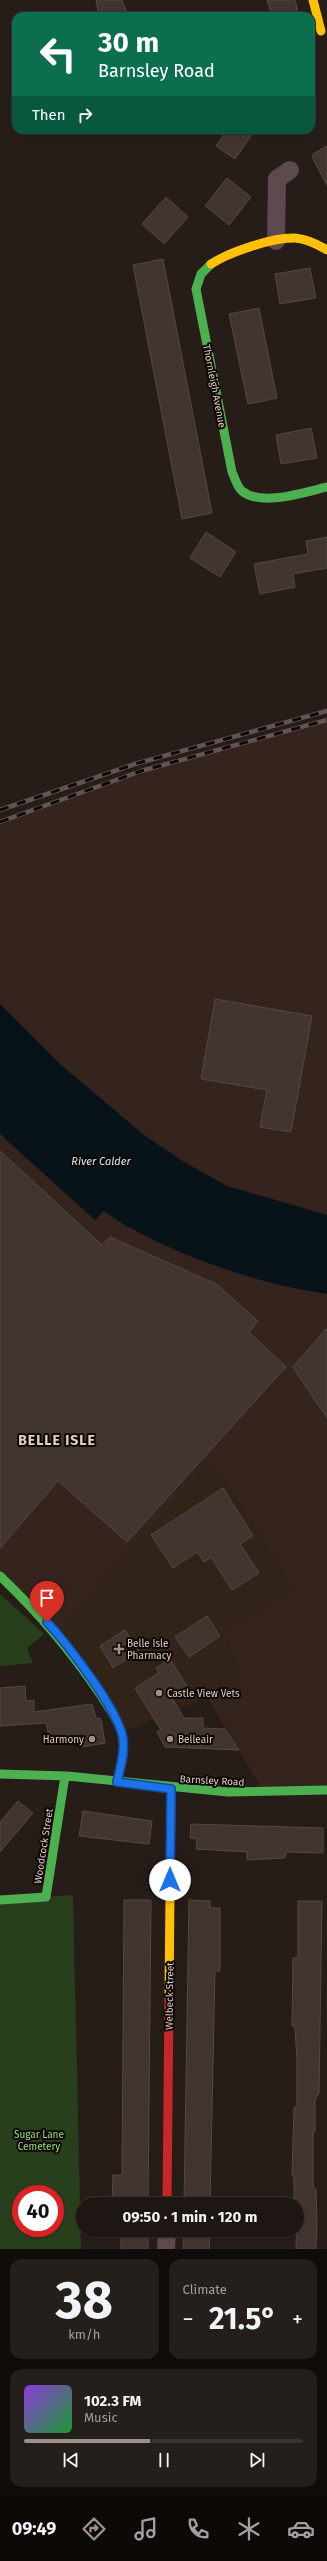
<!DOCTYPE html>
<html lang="en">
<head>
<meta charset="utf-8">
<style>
	body { margin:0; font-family:"Fira Sans",sans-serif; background:#251f1b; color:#f1f3f6; height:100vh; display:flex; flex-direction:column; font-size:15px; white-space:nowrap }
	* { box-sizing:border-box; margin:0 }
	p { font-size:13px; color:#a09f9f }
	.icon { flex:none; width:22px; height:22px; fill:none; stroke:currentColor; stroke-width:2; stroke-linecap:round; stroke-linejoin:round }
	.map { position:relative; height:2249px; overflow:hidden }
	.side { display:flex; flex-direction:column; gap:10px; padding:10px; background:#100c0a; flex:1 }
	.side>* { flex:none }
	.guide { position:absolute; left:12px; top:12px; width:303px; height:122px; border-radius:12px; box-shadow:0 1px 3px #0004,0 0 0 1px #3b3532; background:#0b6e4f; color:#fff; overflow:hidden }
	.speed { position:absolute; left:12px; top:2185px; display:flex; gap:8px; font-size:20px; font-weight:700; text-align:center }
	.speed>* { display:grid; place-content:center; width:52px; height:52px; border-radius:50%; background:#1d1612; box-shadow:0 1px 3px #0004,0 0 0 1px #3b3532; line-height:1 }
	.speed .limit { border:6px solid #d22; background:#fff; color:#111 }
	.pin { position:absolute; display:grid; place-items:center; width:34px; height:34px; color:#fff; margin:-41px -17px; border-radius:50% 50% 50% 0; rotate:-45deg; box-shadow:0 0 4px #0007 }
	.pin .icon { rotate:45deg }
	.me { position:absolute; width:44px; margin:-22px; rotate:0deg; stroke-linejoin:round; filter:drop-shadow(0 0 3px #0008) }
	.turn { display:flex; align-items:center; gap:14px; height:84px; padding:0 20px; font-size:18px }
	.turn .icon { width:52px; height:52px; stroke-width:2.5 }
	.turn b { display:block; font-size:28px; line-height:34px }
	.then { display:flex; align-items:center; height:38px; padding:0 20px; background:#0003; gap:8px; font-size:15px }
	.big { font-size:30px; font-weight:700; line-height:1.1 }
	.side .card { flex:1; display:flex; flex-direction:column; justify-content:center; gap:6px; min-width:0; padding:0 14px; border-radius:12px; background:#251f1b }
	.side .dial { align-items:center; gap:0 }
	.dial b { font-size:52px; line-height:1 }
	.song { display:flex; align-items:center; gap:12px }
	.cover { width:48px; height:48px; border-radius:6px; background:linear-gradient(135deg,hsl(270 70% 55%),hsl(130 70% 35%)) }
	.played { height:4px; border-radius:2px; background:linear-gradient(90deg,#9d918b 45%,#3b3532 45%) }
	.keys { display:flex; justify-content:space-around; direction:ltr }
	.heat { display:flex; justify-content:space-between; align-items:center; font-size:22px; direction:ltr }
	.side .tiles { flex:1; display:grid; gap:10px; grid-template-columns:1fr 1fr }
	.card:last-child { grid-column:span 2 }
	.trip { position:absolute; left:76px; top:2197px; width:228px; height:40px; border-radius:20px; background:#1d1612; box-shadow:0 1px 3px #0004,0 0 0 1px #3b3532; font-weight:700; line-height:40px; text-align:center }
	.tabs { display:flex; height:64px; justify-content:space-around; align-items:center; background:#0c0907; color:#a09f9f }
	.tabs .icon { width:28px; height:28px }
	.tabs .current { color:#9d918b }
	.tabs b { font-size:18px; color:#f1f3f6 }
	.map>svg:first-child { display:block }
	.commercial { fill:#312318 }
	.industrial { fill:#35241e }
	.green { fill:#273f1a; fill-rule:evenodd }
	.water { fill:#071318 }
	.building { fill:#42352f; stroke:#524945 }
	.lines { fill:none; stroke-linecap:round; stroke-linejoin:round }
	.street { stroke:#5d4a4e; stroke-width:18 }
	.fast { stroke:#4caf50; stroke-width:9 }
	.slow { stroke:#ffc107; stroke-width:9 }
	.jam { stroke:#c62828; stroke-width:9 }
	.rail-casing { stroke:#625454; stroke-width:4.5 }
	.rail { stroke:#100805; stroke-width:3; stroke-dasharray:9; stroke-linecap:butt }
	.route-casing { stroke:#114b97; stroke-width:10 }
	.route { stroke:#1a73e8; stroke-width:7 }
	.poi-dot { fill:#9d918b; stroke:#100805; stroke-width:1.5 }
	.labels { text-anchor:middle; stroke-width:4; stroke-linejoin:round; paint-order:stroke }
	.street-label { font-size:10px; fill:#dccfc9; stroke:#100805 }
	.poi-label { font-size:10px; fill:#dccfc9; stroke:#100805; text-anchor:start }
	.park-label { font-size:10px; fill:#98df78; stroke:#100805 }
	.water-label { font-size:11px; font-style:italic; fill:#cee8f1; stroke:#100805 }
	.district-label { font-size:14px; font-weight:bold; letter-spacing:1px; fill:#dccfc9; stroke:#100805 }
</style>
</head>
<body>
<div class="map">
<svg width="327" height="2249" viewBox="0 0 327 2249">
	<rect width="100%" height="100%" fill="#271d18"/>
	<path class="commercial" d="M211,1460L294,1588L222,1631L242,1674L207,1697L121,1733L57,1633Z"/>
	<path class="industrial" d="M327,720V1254L0,1064V822L141,771Z
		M0,1134L95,1220L104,1211L124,1225L189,1256L273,1282L327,1294V1790L265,1794L207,1697L242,1674L222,1631L294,1588L211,1460L57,1633L0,1576Z"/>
	<path class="green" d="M0,1594L44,1634L27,1648L33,1663L0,1666Z
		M73,1895L81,2249H0V1900ZM21,2194H55V2228H21Z"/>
	<path class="water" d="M0,1004L60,1064L144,1135L184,1162L227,1186L327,1215V1294C256,1284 163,1252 104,1211L95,1220L0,1134Z"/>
	<path class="building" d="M96,0H122L128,16H99Z
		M267,0H295L298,13L295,14V16H272Z
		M227,130H255L235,159L216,146Z
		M327,146V185L313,159V154Z
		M227,178L251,197L229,225L205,206Z
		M166,197L188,217L164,244L142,224Z
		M163,259L212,513L182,519L133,265Z
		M310,268L316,298L280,304L275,274Z
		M259,308L277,398L248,404L229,314Z
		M311,428L317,458L281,464L276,435Z
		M206,532L236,552L220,577L190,558Z
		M327,537V568L293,574L295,587L260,594L254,564L308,554L306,541Z
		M215,999L312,1016L291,1132L260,1127L267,1090L201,1079Z
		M0,1151L102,1245L110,1237L216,1284L258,1321L249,1332L286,1367L127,1542L58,1481L0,1548Z
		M327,1328V1418L293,1367Z
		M223,1488L253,1536L240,1544L259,1573L232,1590L211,1557L204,1562L197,1552L173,1568L151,1535Z
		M207,1616L220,1636L189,1657L175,1637Z
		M125,1630L139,1651L113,1668L100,1646Z
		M170,1659L188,1688L172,1698L184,1718H203V1728L225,1729L239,1750L165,1747L157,1732L161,1730L135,1688L159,1673L156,1668Z
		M25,1686L26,1701L34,1700V1712L92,1704L96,1718L101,1719L105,1743L82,1747L80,1736L50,1740L46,1723L0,1726V1688Z
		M18,1801L33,1813L0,1852V1822Z
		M83,1811L152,1821L149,1844L79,1836Z
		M191,1824L323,1828V1853L286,1852L285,1858L247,1860V1852L196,1849L197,1839L190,1838Z
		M124,1900H151L148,2204H112L113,2175H122Z
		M189,1900L210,1901V1908H220V1971H215L210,2204H184Z
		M298,1901H322L319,2093L315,2100V2132H313V2182L314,2189H316L317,2227L316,2249H296L297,2204H294V2176H292L294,2107H297V2061L295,2026H292L293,1958H298Z
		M121,2230H148V2249H121Z
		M184,2230H210L209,2249H183Z"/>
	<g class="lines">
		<path class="street" d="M276,241L277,179L290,170
			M166,2249L167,2230"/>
		<path class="fast" d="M211,264L201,274L196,289L232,472C235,478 237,487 242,491C261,507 305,492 327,487
			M0,1576C38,1612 71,1651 100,1694C108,1707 118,1719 122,1734C126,1750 121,1766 117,1782
			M0,1774L67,1776L228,1792L327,1790
			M0,1900L46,1897L65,1776"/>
		<path class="slow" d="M313,0L321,31
			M211,264C230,252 273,237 295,238C307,239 317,244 327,250
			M169,1998L171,1789"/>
		<path class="jam" d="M167,2204L169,1998"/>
		<defs>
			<path id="rail" d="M0,810L135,764L327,711
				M0,822L141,771L327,720"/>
		</defs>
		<use href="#rail" class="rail-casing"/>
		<use href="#rail" class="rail"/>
	</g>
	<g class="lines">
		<defs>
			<path id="route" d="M47,1622C67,1644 119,1710 123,1739C125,1753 120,1768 117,1782L171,1789L170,1880"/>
		</defs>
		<use href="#route" class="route-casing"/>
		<use href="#route" class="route"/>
	</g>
	<g class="poi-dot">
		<path d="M117 1643h4v4h4v4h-4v4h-4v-4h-4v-4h4z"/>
		<circle cx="159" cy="1693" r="4"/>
		<circle cx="92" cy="1739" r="4"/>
		<circle cx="170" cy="1739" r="4"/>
	</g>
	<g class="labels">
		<g class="street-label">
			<text transform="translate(215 386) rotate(79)" y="4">Thornleigh Avenue</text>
			<text transform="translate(212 1780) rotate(3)" y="4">Barnsley Road</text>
			<text transform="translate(43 1846) rotate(-81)" y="4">Woodcock Street</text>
			<text transform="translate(169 1996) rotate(-89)" y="4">Welbeck Street</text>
		</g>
		<g class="poi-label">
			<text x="127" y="1647">Belle Isle<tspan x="127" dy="12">Pharmacy</tspan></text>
			<text x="167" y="1697">Castle View Vets</text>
			<text x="84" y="1743" text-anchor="end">Harmony</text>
			<text x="178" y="1743">Belleair</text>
		</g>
		<g class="park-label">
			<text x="39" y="2138">Sugar Lane<tspan x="39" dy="12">Cemetery</tspan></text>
		</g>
		<g class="water-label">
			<text x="101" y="1165">River Calder</text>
		</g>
		<g class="district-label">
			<text x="57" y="1445">BELLE ISLE</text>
		</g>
	</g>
</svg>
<div class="speed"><div class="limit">40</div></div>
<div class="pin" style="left:47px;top:1622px;background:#d93025"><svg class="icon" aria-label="arrive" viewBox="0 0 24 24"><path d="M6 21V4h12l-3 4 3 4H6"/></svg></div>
<svg class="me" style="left:170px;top:1880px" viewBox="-20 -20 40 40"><circle r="19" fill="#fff"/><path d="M0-13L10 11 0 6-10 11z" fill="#1a73e8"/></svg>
<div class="trip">09:50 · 1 min · 120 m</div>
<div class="guide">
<div class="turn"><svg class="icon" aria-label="left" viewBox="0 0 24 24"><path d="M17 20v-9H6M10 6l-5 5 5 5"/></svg><div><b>30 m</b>Barnsley Road</div></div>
<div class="then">Then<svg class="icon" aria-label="right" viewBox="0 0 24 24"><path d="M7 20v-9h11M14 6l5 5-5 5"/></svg></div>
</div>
</div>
<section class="side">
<div class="tiles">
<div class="card dial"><b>38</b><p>km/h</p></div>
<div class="card"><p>Climate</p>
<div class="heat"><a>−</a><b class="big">21.5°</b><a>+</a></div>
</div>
<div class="card">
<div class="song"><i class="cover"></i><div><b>102.3 FM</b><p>Music</p></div></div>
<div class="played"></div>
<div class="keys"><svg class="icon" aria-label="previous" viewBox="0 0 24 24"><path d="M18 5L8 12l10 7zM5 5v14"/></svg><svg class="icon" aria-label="pause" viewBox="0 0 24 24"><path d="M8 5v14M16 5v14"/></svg><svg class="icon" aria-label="next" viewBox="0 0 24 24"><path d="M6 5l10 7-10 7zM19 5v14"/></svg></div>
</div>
</div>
</section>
<nav class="tabs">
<b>09:49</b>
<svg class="icon current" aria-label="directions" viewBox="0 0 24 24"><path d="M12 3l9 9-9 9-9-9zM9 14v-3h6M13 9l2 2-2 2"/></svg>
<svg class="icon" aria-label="music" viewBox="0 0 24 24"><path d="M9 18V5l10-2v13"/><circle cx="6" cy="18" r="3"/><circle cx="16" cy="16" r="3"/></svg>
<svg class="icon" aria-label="phone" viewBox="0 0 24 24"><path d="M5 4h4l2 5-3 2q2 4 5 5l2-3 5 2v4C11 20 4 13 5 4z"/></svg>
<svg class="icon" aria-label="climate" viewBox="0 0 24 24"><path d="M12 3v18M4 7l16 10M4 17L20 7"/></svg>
<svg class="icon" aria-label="car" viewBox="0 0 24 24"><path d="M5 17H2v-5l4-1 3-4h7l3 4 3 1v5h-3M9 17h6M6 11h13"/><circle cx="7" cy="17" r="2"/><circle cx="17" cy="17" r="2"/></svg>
</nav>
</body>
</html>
